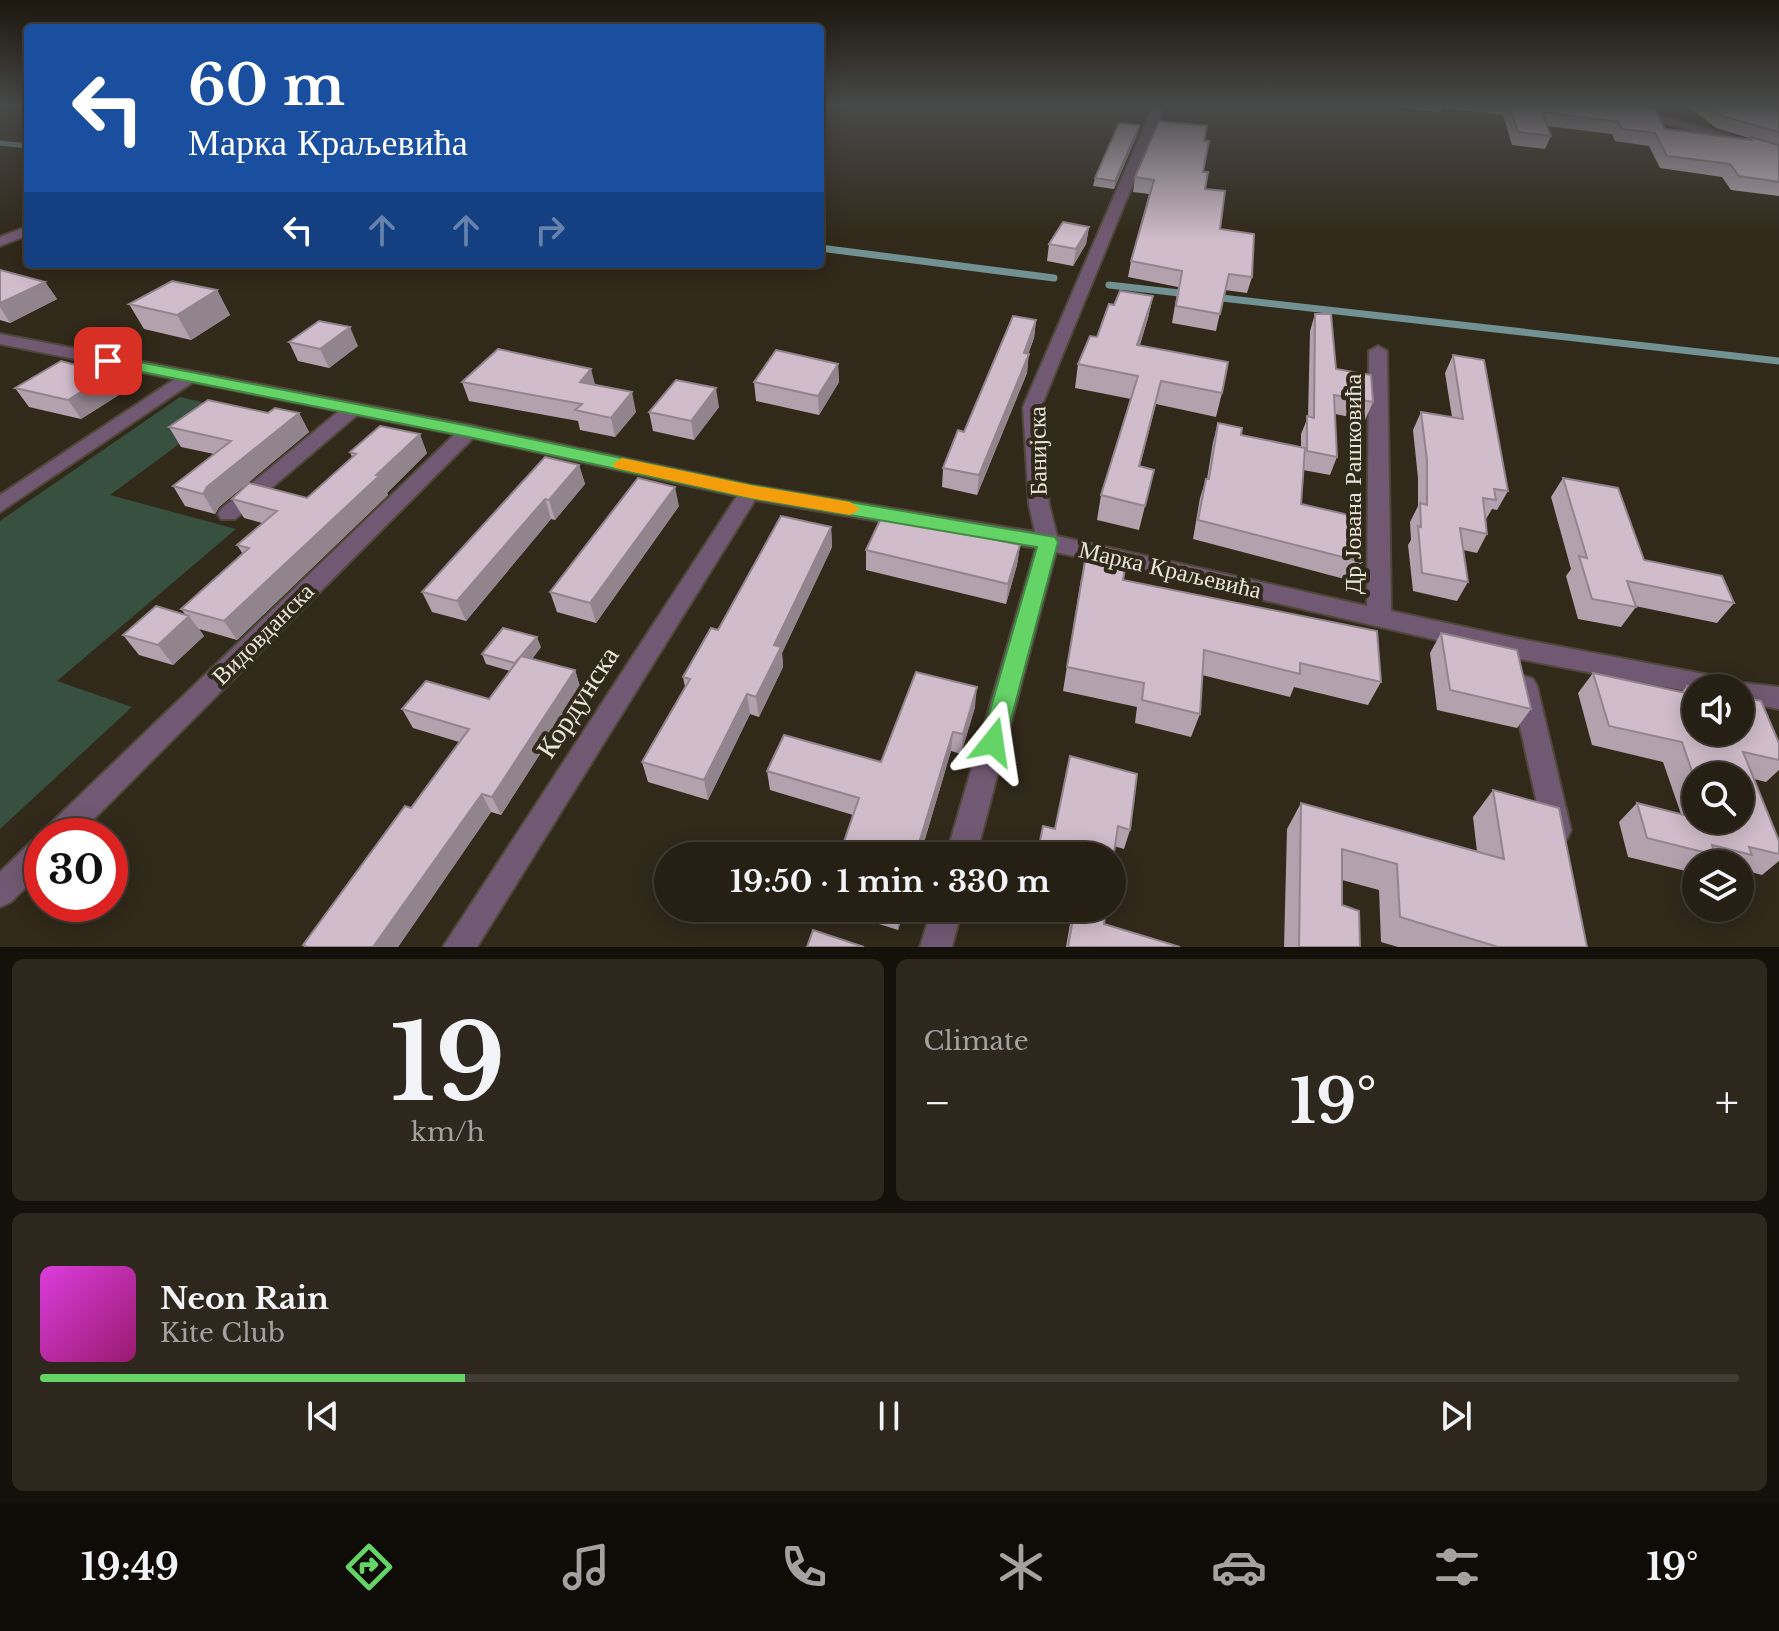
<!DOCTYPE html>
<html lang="en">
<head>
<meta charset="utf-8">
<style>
	body { margin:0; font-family:"Libre Baskerville",serif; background:#2d271d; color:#f1f3f6; height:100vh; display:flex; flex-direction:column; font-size:30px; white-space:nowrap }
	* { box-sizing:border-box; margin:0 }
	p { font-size:26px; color:#a3a2a0 }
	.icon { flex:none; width:44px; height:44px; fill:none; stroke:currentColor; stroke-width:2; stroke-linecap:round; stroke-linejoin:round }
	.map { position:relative; height:947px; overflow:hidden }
	.details { display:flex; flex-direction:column; gap:12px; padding:12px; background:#14110b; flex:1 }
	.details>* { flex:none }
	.hud { position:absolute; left:24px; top:24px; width:800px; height:244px; border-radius:8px; box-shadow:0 4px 20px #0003,0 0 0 2px #423d34; background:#1a4fa0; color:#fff; overflow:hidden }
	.controls { position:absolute; left:1682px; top:674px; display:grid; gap:16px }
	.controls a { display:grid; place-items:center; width:72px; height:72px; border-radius:50%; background:#251f14; box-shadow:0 4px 20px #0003,0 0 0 2px #423d34; font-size:40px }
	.speed { position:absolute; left:24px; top:818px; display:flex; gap:16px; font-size:40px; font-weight:700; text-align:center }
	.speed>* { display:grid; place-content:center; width:104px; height:104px; border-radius:50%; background:#251f14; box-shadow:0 4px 20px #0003,0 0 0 2px #423d34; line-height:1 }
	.speed .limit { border:12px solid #d22; background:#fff; color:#111 }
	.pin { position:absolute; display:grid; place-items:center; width:68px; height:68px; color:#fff; margin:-34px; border-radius:16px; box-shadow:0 4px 12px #0006 }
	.me { position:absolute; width:88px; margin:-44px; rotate:15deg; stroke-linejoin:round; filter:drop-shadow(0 0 6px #0008) }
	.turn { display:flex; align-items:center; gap:28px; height:168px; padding:0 32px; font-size:36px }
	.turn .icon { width:104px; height:104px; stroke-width:2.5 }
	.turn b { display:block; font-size:56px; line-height:68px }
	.lanes { display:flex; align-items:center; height:76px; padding:0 32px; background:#0003; justify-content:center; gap:40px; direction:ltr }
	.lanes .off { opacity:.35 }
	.big { font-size:60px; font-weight:800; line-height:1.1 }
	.details .card { flex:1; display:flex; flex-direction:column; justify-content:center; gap:12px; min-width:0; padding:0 28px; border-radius:12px; background:#2d271d }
	.details .dial { align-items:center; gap:0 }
	.dial b { font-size:104px; line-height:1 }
	.song { display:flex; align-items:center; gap:24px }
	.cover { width:96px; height:96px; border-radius:12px; background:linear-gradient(135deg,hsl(300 70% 55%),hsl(320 70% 35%)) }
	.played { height:8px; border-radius:4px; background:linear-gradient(90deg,#65d467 25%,#423d34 25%) }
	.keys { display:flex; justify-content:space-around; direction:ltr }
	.heat { display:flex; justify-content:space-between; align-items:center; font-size:44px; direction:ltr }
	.details .tiles { flex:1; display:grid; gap:12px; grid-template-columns:1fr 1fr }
	.card:last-child { grid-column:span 2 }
	.trip { position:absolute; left:654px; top:842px; width:472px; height:80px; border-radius:40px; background:#251f14; box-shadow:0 4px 20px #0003,0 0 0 2px #423d34; font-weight:800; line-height:80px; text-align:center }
	.tabs { display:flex; height:128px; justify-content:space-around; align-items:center; background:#0f0c08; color:#a3a2a0 }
	.tabs .icon { width:56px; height:56px }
	.tabs .current { color:#65d467 }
	.tabs b { font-size:36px; color:#f1f3f6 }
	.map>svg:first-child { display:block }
	.green { fill:#375040 }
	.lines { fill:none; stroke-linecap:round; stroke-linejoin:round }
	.stream-far1 { stroke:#719193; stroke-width:5 }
	.stream { stroke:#719193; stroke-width:7 }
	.minor-casing { stroke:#4f4739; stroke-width:4 }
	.minor { fill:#725973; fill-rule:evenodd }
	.wall { fill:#b3a2ae; fill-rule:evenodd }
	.shaded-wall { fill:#92848d }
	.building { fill:#d0bcca; stroke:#92848d; stroke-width:2 }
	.route { fill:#65d467; stroke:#428a43; stroke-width:2 }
	.slow { fill:#f59e0b }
	.labels { text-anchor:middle; stroke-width:8; stroke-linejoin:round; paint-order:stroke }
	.street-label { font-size:24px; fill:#eae5db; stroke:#31291a }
	.near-street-label { font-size:28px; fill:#eae5db; stroke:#31291a }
</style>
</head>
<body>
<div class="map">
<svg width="1779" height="947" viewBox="0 0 1779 947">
	<rect width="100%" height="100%" fill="#31291a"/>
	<path class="green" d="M180,397L228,408L110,495L236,529L57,681L132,707L0,829V521Z"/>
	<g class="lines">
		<path class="stream-far1" d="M0,143L28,146"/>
		<path class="stream" d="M820,248L1054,278
			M1109,285L1188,294
			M1213,297L1779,361"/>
		<defs>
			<path id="minor" d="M1153,106H1165L1041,407L1049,504L1057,536L1367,606L1369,351L1378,346L1387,351L1391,611L1515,638L1725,678L1735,682L1779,687V709L1740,701V688H1696V693L1515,658L1056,552L976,856H946L1036,548L755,500L477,947H443L737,496L473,438L77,836H43L47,827L455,434L357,415L235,519H221L218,514L221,509L339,411L193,382L0,512V495L175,379L0,344V334L469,425L750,485L1035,532L1029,504L1023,407Z
				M1608,106H1627L1779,150V158Z
				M28,226V235L0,246V237Z
				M1524,676L1533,679L1537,686L1571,830L1567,839L1557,843L1547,839L1543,830L1511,686L1515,679Z
				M42,837V871L11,902L0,907V872L32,841Z
				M932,908H962L952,947H920Z"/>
		</defs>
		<use href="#minor" class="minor-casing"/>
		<use href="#minor" class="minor"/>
	</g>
	<path class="wall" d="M1386,106H1644L1665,129L1749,139V138L1716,128L1688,106H1779V196L1731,190L1722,177L1660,168L1649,146L1615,141L1612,134L1547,126L1551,136L1545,149L1512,145L1503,115L1442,108L1440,112Z
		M1140,125L1138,133L1114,189L1093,186L1095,178Z
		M1204,141L1203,172L1205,189L1220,229L1252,277L1247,293L1225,290L1216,331L1172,323L1178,287L1128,277L1131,261L1149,194L1133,192L1135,177Z
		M1089,227L1086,244L1073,266L1047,261L1049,244Z
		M0,270L45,282L57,299L10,323L0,320Z
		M217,290L230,315L191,340L144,329L129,304Z
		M1153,296L1148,318L1140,345L1222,393L1216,417L1156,404L1140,466L1154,470L1139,530L1097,520L1101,495L1131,399L1075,388L1078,364L1097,337L1114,305Z
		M1315,314L1336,369L1373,402L1365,420L1335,414L1337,457L1330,475L1303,470L1301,504L1362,562L1352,581L1193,539L1200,498L1206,479H1207L1213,442L1218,423L1241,435L1301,447V434L1308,417L1310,331Z
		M1036,320L1034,338L1028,354L1027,373L977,495L942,487L943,468L964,432Z
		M289,342L358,346L329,368L298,361Z
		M1453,355L1508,491L1497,510L1492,509L1486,519L1487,534L1477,553L1463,550L1468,582L1457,601L1413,591L1408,545L1411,540L1410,522L1418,506V478L1413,430L1421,412L1452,417L1445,373Z
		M838,364L839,382L819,415L756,401L754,382Z
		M462,382L595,385L636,412L615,437L580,430L578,421L469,401Z
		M15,388L122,393L81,419L29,407Z
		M719,407L694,440L653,431L649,412Z
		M268,413H299L309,432L219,507L215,514L185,506L173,486L214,454L181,447L169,427Z
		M350,452L427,453L387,493L388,495L237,640L199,629L204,636L173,665L139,655L123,635L185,614L181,609L243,554L237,545L262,523L244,518L232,499L307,498L352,457Z
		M579,465L585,484L555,520L551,519L466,621L432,612L422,592Z
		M1563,478L1644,560L1734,603L1717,623L1635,606L1636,607L1621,627L1578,619L1566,576L1571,569L1551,497Z
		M679,506L596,623L557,612L550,592Z
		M831,527L832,547L782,653L783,667L759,717L750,714L708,800L648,782L642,762L685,687L683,677L718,630Z
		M1020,545L1017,565L1006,604L866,570V550Z
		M1081,579L1123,580L1381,682L1368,705L1294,687L1290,697L1202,675L1200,714L1191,737L1135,723L1137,707L1063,691Z
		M1441,633L1531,709L1517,728L1437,710L1430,653Z
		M541,647L532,659L575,670L581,690L501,815L491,812L398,947H304L303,945L411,808L459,742L413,728L402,709L489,699L510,671L486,664L482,654Z
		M1593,673L1682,692L1687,686L1779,743V770L1766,782L1754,779L1779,841V861L1762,875L1740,869V864H1696V872L1694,873L1628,857L1619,822L1637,803L1681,814L1663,762L1592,745L1578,693ZM1696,776L1740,820H1696Z
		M975,707L961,754L951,751L920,856H839L853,815L770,790L767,771L881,762Z
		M1070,756L1130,830L1124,849L1055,829Z
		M1493,790L1587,947H1398L1381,942L1379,890L1342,880V905L1360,947H1284L1287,829L1301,803L1477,852L1473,817Z
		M828,908H905L898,930Z
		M1038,908H1106L1104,924L1180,947H1066L1071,918Z"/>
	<path class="shaded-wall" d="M1140,125L1138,133L1114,189L1115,181Z
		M1089,227L1086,244L1073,266L1076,249Z
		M45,282L57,299L10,323L0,307V303Z
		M217,290L230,315L191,340L177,315Z
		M1153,296L1148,318L1132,368L1137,345Z
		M1036,320L1034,338L1022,372L1024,353Z
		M350,327L358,346L329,368L320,349Z
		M1029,354L1027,373L977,495L979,475Z
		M838,364L839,382L819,415L818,396Z
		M591,369L596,388L580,382Z
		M109,374L122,393L81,419L68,400Z
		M716,388L719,407L694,440L691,421Z
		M632,392L636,412L615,437L611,418Z
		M299,413L309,432L219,507L215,514L203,494L207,487Z
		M420,434L427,453L387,493L388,495L237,640L224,621Z
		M579,465L585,484L555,520L549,500Z
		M675,487L679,506L596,623L590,603Z
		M545,499L551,519L466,621L457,601Z
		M831,527L832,547L782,653L783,667L759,717L756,697L774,645Z
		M1020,545L1017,565L1006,604L1008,584Z
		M189,616L204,636L173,665L158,645Z
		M537,637L541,647L521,674L517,664Z
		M575,670L581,690L501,815L492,797Z
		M977,687L975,707L961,754L963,734Z
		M747,694L750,714L708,800L704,780Z
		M953,732L951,751L920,856H915Z
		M482,794L491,812L398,947H373Z
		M900,908H905L898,930V912Z"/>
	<path class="building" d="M1509,106H1644L1655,109L1665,129L1752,140L1750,137L1779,145V182L1739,176L1730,164L1667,156L1655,133L1622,129L1618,122L1542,112L1551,136L1518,132Z
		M1709,106H1779V132L1722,116Z
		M1159,121L1207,126L1204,141H1209L1203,172H1208L1205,189L1225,191L1220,229L1254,234L1252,277L1229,274L1220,314L1176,306L1182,271L1131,261L1154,180L1135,177Z
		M1119,123L1140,125L1115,181L1095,178Z
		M1063,222L1089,227L1076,249L1049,244Z
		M0,270L45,282L0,303Z
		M172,281L217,290L177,315L129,304Z
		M1120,291L1153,296L1137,345L1228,362L1222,393L1161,381L1139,466L1154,470L1145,506L1101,495L1138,376L1078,364L1090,336L1097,337L1109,304L1114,305Z
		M1315,314H1331L1336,369L1371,375L1373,402L1334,395L1337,457L1307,451V416L1314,418Z
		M1013,316L1036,320L1024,353L1029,354L979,475L943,468L958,430L964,432Z
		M319,321L350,327L320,349L289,342Z
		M498,349L591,369L580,382L632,392L611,418L575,410L582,404L462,382Z
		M776,350L838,364L818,396L754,382Z
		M1453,355L1484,360L1508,491L1494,489L1496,500L1483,498L1487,534L1460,528L1468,582L1422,573L1418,526L1421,527L1420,503L1427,505V460L1421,412L1463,419Z
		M61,361L109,374L68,400L15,388Z
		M676,380L716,388L691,421L649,412Z
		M208,400L268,413L275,408L299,413L207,487L203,494L173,486L231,441L169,427Z
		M1218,423L1242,428L1241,435L1305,448L1301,504L1362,518V562L1198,520L1206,479H1209Z
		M380,426L420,434L376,475L379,476L224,621L181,609L249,548L237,545L277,511L232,499L249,483L307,498L356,454L350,452Z
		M545,457L579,465L549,500L545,499L457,601L422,592Z
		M638,478L675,487L590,603L550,592Z
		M1563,478L1618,488L1644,560L1722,576L1734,603L1627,581L1636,607L1592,599L1579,556L1587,558Z
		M781,516L831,527L774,645L781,647L756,697L747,694L704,780L642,762L690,679L683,677L711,628L718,630Z
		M882,516L1020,545L1008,584L866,550Z
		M1086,555L1126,563L1123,580L1377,631L1381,682L1300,663V674L1204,650L1200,714L1142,700L1144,683L1067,667Z
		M156,606L189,616L158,645L123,635Z
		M503,628L537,637L515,663L482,654Z
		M1441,633L1517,650L1531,709L1450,690Z
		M521,656L575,670L492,797L482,794L373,947H308L303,945L405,806L411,808L469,729L402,709L426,681L489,699Z
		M916,672L977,687L963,734L953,732L915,856H839L859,798L767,771L784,735L881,762Z
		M1593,673L1690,694L1687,686L1699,688H1696V732H1740V697L1761,701L1779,743V760L1743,752L1779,841V854L1749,847L1752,855L1712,845L1715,855L1647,838L1637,803L1696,818V820H1740V776H1696V783L1682,742L1609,726Z
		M1070,756L1137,774L1130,830L1118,826L1112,865V856H1037L1043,826L1055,829Z
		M1493,790L1559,808L1587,947H1498L1400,917L1397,864L1342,849V905L1359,911L1360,947H1299L1301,803L1504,859Z
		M885,908H900L898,912Z
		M1075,908H1106L1104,924L1180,947H1068Z
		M813,930L864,947H807Z"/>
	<linearGradient id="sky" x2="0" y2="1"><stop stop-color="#1b170e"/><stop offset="0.44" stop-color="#484949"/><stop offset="1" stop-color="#484949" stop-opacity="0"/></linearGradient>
	<rect width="1779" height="239" fill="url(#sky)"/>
	<path class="route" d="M108,356L469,426L750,485L1055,537L1058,542L1005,742L1001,749L993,752L984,749L981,742L1037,547L750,498L469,437L102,364V357Z"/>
	<path class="slow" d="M622,458L750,485L850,502L860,509L850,515L750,498L615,468L613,464Z"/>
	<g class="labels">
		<g class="street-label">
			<text transform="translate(1038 451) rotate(-91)" y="8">Банијска</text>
			<text transform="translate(1353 484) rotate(-90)" y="8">Др Јована Рашковића</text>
			<text transform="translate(1170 570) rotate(13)" y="8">Марка Краљевића</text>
			<text transform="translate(263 634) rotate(-45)" y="8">Видовданска</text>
		</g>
		<g class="near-street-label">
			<text transform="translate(577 702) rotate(-57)" y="10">Кордунска</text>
		</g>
	</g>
</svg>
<div class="controls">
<a><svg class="icon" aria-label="sound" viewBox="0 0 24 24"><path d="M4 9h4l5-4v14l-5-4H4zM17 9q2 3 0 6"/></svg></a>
<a><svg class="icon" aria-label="search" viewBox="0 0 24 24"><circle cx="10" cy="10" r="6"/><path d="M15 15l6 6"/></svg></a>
<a><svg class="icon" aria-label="layers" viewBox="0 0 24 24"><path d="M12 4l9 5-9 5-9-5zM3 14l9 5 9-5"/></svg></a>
</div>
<div class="speed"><div class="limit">30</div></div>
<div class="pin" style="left:108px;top:361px;background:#d93025"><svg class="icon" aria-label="arrive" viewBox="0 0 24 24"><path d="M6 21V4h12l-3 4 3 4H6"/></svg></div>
<svg class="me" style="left:993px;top:742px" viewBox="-20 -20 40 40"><path d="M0-17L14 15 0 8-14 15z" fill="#65d467" stroke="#fff" stroke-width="4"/></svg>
<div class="trip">19:50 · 1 min · 330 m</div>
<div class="hud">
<div class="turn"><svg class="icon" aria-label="left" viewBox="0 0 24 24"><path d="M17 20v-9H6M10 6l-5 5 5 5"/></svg><div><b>60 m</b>Марка Краљевића</div></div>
<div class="lanes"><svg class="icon" aria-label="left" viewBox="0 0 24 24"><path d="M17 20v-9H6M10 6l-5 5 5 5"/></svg><svg class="icon off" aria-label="ahead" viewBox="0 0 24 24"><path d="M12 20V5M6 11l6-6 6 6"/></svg><svg class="icon off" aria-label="ahead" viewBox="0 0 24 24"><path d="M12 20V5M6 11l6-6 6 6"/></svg><svg class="icon off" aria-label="right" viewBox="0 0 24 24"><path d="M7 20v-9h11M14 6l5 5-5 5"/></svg></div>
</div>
</div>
<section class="details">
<div class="tiles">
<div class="card dial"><b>19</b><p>km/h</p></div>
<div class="card"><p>Climate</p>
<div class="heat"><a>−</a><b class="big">19°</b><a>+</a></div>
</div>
<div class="card">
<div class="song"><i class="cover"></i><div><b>Neon Rain</b><p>Kite Club</p></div></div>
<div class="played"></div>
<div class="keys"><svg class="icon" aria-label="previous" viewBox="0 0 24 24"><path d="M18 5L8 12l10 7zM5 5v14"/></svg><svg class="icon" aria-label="pause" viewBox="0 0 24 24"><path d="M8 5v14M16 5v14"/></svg><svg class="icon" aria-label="next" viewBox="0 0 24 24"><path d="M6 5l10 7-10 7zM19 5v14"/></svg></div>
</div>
</div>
</section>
<nav class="tabs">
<b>19:49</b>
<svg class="icon current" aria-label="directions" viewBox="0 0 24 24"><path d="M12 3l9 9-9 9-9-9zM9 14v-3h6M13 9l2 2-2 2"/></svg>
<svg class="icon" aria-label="music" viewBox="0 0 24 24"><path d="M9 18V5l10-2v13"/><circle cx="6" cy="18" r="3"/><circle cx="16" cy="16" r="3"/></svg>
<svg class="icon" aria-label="phone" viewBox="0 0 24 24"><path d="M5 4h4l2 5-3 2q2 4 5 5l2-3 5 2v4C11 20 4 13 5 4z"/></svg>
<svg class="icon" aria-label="climate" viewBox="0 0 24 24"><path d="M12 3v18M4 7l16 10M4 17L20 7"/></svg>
<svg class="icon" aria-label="car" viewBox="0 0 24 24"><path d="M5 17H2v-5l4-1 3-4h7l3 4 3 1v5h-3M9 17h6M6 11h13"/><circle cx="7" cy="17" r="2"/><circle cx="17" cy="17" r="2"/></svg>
<svg class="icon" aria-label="filters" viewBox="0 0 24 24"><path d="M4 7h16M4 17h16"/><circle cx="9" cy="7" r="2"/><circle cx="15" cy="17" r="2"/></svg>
<b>19°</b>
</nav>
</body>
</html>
